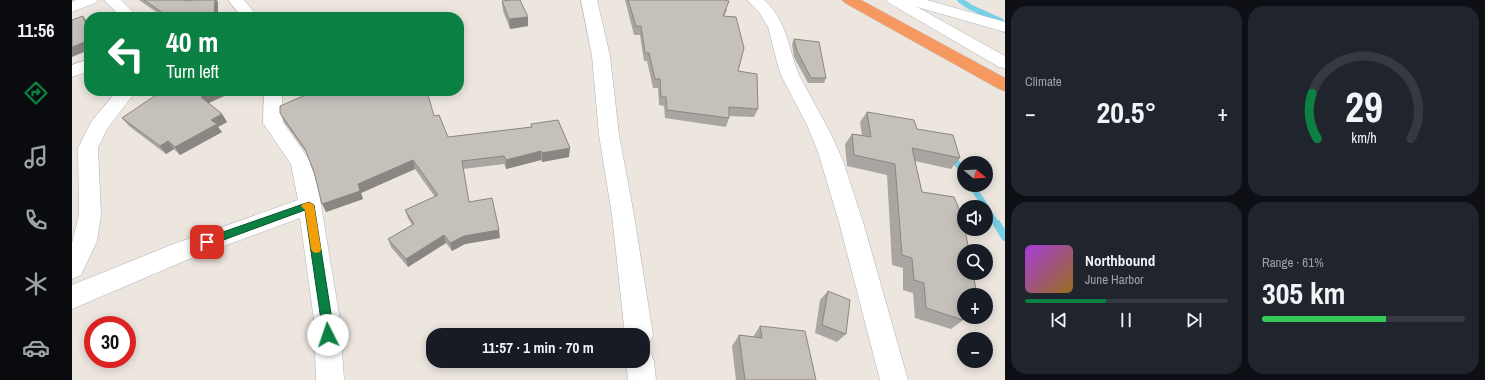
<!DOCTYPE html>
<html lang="en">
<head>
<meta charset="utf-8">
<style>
	body { margin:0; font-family:"Archivo Narrow",sans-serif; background:#20242c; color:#f1f3f6; height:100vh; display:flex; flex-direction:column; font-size:15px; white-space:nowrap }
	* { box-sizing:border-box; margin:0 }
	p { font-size:13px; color:#9ea1a6 }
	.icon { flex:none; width:22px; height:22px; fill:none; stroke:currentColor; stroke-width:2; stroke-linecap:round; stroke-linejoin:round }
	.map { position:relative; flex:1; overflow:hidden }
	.details { display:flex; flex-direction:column; gap:6px; padding:6px; background:#0d0f14; width:480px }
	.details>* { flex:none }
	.hud { position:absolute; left:12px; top:12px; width:380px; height:84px; border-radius:16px; box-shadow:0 2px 10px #0003; background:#0b8043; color:#fff; overflow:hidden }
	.needle { width:26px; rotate:108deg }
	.controls { position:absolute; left:885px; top:156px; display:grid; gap:8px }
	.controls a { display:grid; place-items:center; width:36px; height:36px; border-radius:50%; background:#171b24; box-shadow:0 2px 10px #0003; font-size:20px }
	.speed { position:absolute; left:12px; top:316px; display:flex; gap:8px; font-size:20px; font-weight:700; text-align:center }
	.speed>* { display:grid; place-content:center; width:52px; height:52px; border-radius:50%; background:#171b24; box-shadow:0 2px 10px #0003; line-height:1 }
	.speed .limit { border:6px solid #d22; background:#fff; color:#111 }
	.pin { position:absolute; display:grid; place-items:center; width:34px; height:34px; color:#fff; margin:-17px; border-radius:8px; box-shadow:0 2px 6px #0006 }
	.me { position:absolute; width:44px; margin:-22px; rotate:356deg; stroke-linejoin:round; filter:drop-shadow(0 0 3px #0008) }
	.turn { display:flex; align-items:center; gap:14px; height:84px; padding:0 16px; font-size:18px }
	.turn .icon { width:52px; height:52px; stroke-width:2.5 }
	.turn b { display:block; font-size:28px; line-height:34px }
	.big { font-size:30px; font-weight:700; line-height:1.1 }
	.details .tile { flex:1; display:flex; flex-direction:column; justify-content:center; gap:6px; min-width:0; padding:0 14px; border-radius:16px; background:#20242c }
	.details .dial { align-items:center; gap:0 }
	.dial svg { height:104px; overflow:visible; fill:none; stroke:#363941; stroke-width:7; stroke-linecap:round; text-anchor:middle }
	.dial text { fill:#f1f3f6; stroke:none }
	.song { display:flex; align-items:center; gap:12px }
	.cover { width:48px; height:48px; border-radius:6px; background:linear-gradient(135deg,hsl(280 70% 55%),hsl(40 70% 35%)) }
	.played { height:4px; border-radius:2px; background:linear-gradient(90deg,#0b8043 40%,#363941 40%) }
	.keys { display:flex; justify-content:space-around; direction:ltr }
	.heat { display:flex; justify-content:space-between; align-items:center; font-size:22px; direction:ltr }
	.charge { height:6px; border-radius:3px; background:linear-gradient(90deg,#34c759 61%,#363941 0) }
	.details .tiles { flex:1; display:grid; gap:6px; grid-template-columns:repeat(2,1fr) }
	.trip { position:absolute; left:354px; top:328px; width:224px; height:40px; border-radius:16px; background:#171b24; box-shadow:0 2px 10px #0003; font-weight:700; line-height:40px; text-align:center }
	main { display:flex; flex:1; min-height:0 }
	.tab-bar { display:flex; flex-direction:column; width:72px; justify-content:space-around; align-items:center; background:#090b0e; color:#9ea1a6 }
	.tab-bar .icon { width:28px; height:28px }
	.tab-bar .on { color:#0b8043 }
	.tab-bar b { font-size:18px; color:#f1f3f6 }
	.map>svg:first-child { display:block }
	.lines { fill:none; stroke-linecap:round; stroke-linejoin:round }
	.stream-far2 { stroke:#78d0e8; stroke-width:5.5 }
	.stream-far1 { stroke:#78d0e8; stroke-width:6 }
	.stream { stroke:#78d0e8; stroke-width:8 }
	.minor-casing { stroke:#afb1bb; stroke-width:1 }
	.highway-casing { stroke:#c4c4c4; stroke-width:1 }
	.minor { fill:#fff; fill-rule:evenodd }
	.highway { fill:#f59961; fill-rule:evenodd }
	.wall { fill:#a9a5a0 }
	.shaded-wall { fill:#8a8682 }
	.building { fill:#c5c0ba; stroke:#8a8682 }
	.route { fill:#0b8043; stroke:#07532c }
	.slow { fill:#f59e0b }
</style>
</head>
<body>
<main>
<nav class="tab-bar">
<b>11:56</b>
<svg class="icon on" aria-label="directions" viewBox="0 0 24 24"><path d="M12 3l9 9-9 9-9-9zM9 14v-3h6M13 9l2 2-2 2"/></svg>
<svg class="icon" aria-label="music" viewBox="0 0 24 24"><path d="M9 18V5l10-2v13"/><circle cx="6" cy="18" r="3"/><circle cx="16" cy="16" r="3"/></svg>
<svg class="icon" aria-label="phone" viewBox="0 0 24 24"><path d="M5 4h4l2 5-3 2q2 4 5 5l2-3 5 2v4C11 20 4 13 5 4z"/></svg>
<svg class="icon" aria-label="climate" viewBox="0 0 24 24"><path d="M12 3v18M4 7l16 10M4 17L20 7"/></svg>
<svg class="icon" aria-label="car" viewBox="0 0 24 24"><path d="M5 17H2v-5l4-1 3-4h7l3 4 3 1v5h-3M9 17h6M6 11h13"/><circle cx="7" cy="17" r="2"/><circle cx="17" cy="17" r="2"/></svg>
</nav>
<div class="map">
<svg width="933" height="380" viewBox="0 0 933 380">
	<rect width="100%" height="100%" fill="#ece6df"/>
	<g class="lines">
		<path class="stream-far2" d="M888,0L898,7L929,21L925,24L933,30"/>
		<path class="stream-far1" d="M879,154L892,174
			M899,185L914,207
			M914,208L925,225"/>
		<path class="stream" d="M925,224L933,237"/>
		<defs>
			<path id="minor" d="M4,0H26L23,3L0,12V2Z
				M32,0H49L66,17H49Z
				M156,0H172L186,17H170Z
				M509,0H525L538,56L547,135L562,215L581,335L577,344L571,346V335H553L540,215L527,135L520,56Z
				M675,0H692C716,21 716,50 728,77L759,134L771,161L791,222L836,380H808L767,222L746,152L735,125L710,77L706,66L696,27L687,12Z
				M814,0H855L933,22V32L845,7L933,56V68L927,67L817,3Z
				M17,59V71L0,77V65Z
				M45,91H64L35,129L26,148L29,215L25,241L9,275L0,279V243L7,215L6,148L19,122Z
				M192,91H210L211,122L236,158L245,181L268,320L272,380H244L242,320L228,218L117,259L0,309V285L99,245L226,200L219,164L191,123Z
				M571,348L578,351L582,361L584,380H556L554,361H571Z"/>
			<path id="highway" d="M770,0H789L933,78V91L927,89L773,3Z"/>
		</defs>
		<use href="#minor" class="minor-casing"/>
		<use href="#highway" class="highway-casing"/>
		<use href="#minor" class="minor"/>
		<use href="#highway" class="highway"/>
	</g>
	<path class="wall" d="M67,0H112L114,1L121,0H145L146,3V17H88L90,16Z
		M553,0H652L655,10L652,16L666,71L686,109L682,117L657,116V118L654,127L593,118L592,106L587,105L586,88H581L575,61H572L568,35H562Z
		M430,1L456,17V26L438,29L431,11Z
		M722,39L754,78L752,83H736L722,57L720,44Z
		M77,91H163L137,103L150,114L155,122L146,127L150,132L108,155L102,149L94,154L57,126L50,118L86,94Z
		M795,112L845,129L888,158L879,169L843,161L850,192L892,295V311H890L891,320L879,329L843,318L841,293L831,290V268L820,265L815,175L775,166L773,144L780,134L790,135L788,122Z
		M208,113L362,116L376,137L459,127V124L497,157L470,162L469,160L434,169L432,164L391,169L397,202L428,238L393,244L380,251L374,243L336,267L319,247L316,239L340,225L336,218L333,210L363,197L343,169L289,193L291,199L254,212L242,172L236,155L212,122Z
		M756,291L774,334L765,342L743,333L748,300Z
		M688,326L744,380H664L660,346L667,335L681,337Z"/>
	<path class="shaded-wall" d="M143,0H145L146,3V17H142Z
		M11,16L17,24V35Z
		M456,17V26L438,29L437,19Z
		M17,40V50L0,57V47Z
		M141,91H163L134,104L129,97Z
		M150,114L155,122L146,127L150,132L108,155L103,147L139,120Z
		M96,141L102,149L94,154L88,146Z
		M498,148L497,157L470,162V153Z
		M469,151V160L434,169V160Z
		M341,160L343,169L289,193L291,199L254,212L250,204L286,184Z
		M427,230L428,238L393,244L380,251L378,243L392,236Z
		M372,235L374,243L336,267L334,259Z"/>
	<path class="building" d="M72,0H112L114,1L121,0H143L142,17H88L94,15Z
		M439,0H448L456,17L437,19L430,1Z
		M556,0H652L657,1L651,16L664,17L672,48L666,71L685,74L686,109L657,107V118L595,110L594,97H589L588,79H583L577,53H573L569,26H564Z
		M11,16L17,35V40L0,47V20Z
		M722,39L747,42L754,78H739L725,51Z
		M90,91H141L129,97L150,114L139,120L145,124L103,147L96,141L88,146L50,118Z
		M243,91H355L362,116L367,115L376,137L460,127L459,124L486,120L498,148L470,153L469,151L434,160L432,156L390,161L397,202L420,198L427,230L392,236L378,243L372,235L334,259L316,239L342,224L333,210L366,195L341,160L286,184L288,191L250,204L242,172L233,149L208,113V106Z
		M795,112L842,120L845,129L881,135L888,158L840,148L850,192L882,197L892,221V229H893L897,251H892V273H901L905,295H892V299L889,298L891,320L854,308L852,283L842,280L840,258L830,255L823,164L782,155L780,134L799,137Z
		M756,291L778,300L774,334L750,325Z
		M688,326L733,331L744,380H673L667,335L690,338Z"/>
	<path class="route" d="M237,202L242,205L260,320L261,335L260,339L256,341L252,339L249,320L233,210L135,246L131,245L130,242L131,239Z"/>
	<path class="slow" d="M237,202L242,205L249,249L248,252L244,253L241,252L239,249L233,210L229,206L231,204Z"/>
</svg>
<div class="controls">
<a><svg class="needle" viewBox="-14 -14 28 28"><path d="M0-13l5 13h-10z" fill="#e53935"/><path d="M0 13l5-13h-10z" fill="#9ea1a6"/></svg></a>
<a><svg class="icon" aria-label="sound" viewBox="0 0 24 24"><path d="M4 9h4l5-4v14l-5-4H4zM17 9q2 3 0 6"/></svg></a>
<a><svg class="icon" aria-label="search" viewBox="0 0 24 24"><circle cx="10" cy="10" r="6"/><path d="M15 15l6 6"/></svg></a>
<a>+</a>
<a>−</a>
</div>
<div class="speed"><div class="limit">30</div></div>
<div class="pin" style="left:135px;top:242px;background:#d93025"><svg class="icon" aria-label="arrive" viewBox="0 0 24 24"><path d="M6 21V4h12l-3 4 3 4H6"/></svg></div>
<svg class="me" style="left:256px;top:335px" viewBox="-20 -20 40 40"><circle r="19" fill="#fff"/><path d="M0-13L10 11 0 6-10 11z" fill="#0b8043"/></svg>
<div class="trip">11:57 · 1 min · 70 m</div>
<div class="hud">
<div class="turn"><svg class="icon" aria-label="left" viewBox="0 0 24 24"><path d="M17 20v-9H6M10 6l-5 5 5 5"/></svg><div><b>40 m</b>Turn left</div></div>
</div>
</div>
<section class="details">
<div class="tiles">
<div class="tile"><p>Climate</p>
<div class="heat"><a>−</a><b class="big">20.5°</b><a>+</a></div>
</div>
<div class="tile dial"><svg viewBox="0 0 100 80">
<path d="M14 69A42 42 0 1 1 86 69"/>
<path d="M14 69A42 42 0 0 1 10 34" stroke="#0b8043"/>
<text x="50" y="56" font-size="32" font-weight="700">29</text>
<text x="50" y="72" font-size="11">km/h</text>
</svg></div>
<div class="tile">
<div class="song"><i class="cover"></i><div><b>Northbound</b><p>June Harbor</p></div></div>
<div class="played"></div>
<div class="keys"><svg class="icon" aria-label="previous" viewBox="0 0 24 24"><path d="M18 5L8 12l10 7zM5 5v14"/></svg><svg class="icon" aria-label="pause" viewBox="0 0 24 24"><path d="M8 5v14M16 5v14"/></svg><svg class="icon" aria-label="next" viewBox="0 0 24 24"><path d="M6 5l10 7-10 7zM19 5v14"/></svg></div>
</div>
<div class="tile"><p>Range · 61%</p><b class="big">305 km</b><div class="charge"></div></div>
</div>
</section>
</main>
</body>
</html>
